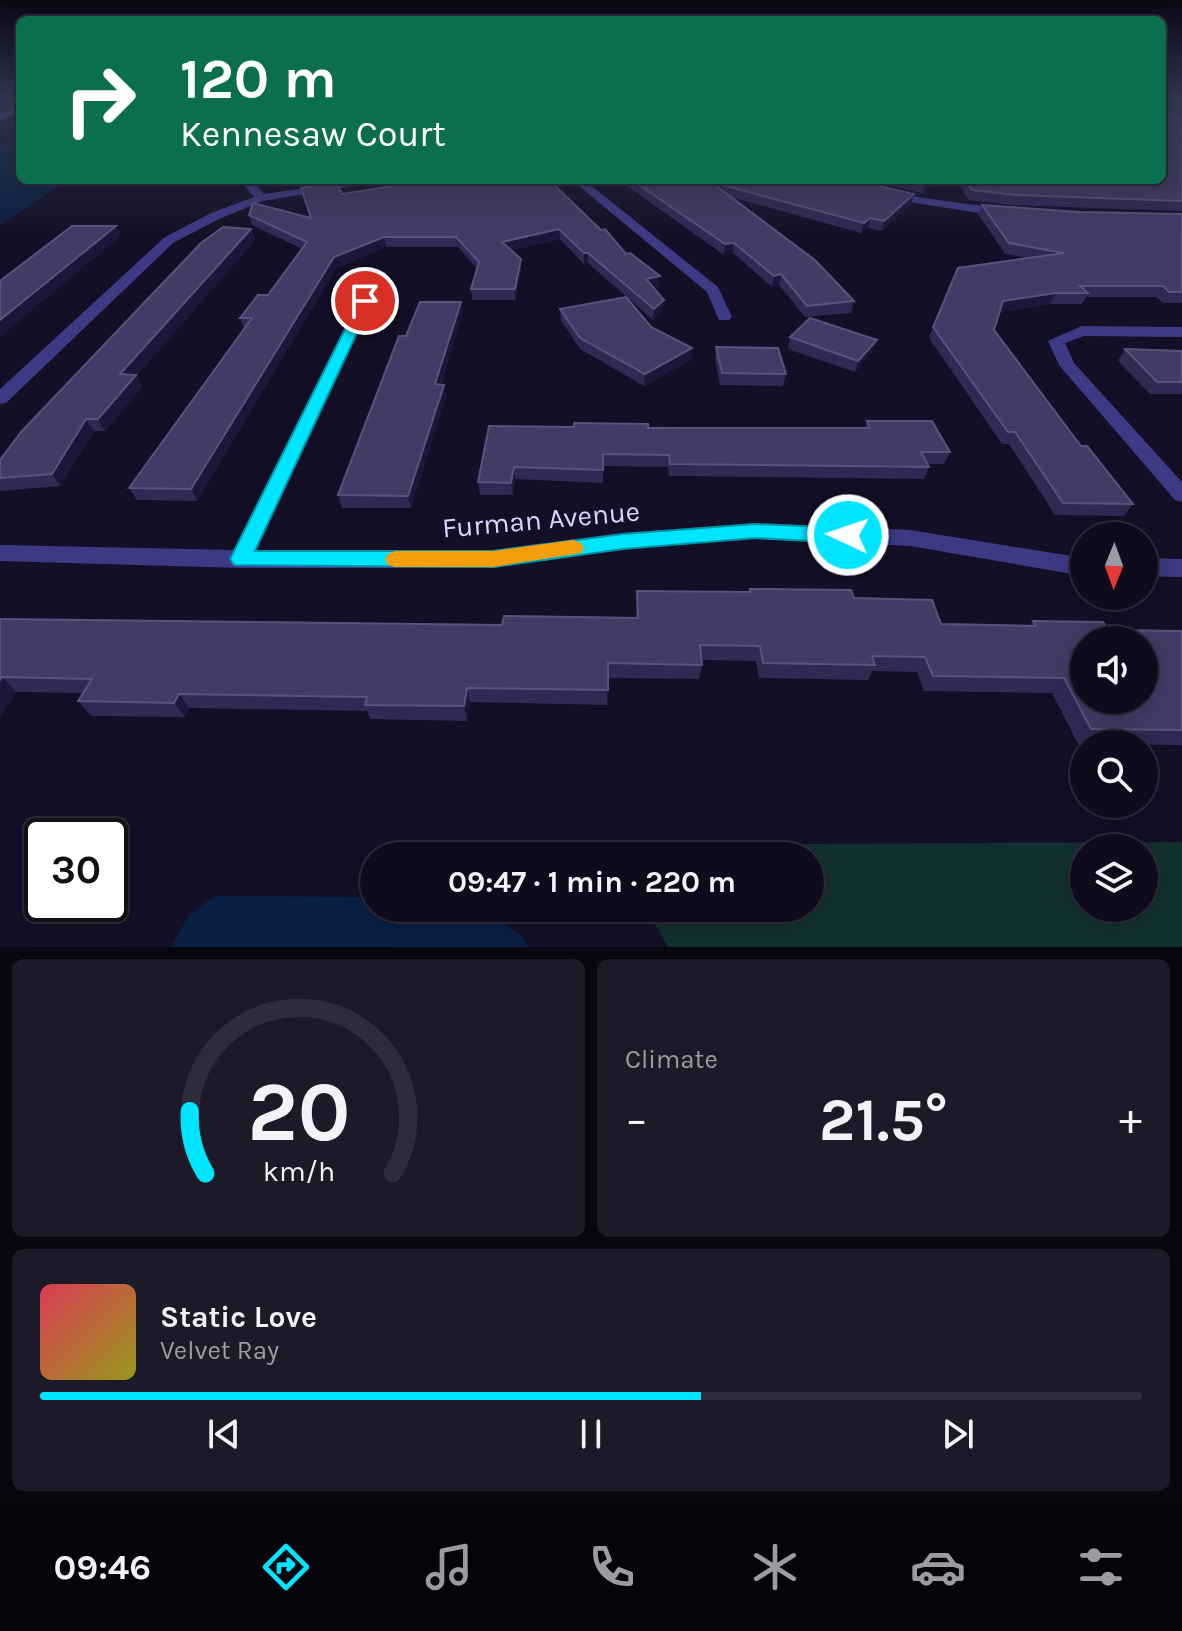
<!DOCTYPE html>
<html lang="en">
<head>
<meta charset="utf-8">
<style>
	body { margin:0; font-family:Karla,sans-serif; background:#1c1929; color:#f1f3f6; height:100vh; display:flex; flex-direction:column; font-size:30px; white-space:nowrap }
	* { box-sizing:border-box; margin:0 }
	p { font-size:26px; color:#9b9ba3 }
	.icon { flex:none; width:44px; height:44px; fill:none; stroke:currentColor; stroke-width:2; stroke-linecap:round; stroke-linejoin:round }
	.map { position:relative; height:947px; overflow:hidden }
	.sheet { display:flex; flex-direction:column; gap:12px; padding:12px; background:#08060f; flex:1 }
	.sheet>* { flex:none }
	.banner { position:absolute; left:16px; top:16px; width:1150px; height:168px; border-radius:12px; box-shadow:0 4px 20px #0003,0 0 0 2px #2e2b3b; background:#0b6e4f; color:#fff; overflow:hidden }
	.needle { width:52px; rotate:181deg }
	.tools { position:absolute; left:1070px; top:522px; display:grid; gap:16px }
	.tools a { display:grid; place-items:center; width:88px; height:88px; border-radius:50%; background:#0e0b1c; box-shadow:0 4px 20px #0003,0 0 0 2px #2e2b3b; font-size:40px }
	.speed { position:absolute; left:24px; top:818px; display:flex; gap:16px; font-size:40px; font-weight:700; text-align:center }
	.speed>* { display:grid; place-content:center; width:104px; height:104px; border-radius:50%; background:#0e0b1c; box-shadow:0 4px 20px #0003,0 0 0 2px #2e2b3b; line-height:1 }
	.speed .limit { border:4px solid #111; border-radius:12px; background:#fff; color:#111 }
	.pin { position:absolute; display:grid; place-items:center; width:68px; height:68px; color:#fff; margin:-34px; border:4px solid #fff; border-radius:50%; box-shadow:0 2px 8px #0007 }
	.me { position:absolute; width:88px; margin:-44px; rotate:273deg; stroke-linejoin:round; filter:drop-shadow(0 0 6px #0008) }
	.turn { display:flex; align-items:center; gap:28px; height:168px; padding:0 32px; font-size:36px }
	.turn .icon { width:104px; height:104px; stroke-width:2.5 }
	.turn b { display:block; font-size:56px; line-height:68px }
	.big { font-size:60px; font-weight:700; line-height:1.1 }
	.sheet .tile { flex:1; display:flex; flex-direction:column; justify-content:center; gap:12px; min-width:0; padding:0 28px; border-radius:12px; background:#1c1929 }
	.sheet .dial { align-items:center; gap:0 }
	.dial svg { height:208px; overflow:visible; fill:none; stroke:#2e2b3b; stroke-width:7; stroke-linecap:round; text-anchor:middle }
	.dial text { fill:#f1f3f6; stroke:none }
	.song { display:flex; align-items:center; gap:24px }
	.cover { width:96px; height:96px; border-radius:12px; background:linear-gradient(135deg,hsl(350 70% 55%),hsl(60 70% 35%)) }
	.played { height:8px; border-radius:4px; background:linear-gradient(90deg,#00e5ff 60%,#2e2b3b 60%) }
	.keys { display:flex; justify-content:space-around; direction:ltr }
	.heat { display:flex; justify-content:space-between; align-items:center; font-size:44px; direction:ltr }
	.sheet .tiles { flex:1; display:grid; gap:12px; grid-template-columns:1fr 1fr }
	.tile:last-child { grid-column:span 2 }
	.trip { position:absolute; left:360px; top:842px; width:464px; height:80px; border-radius:40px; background:#0e0b1c; box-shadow:0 4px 20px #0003,0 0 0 2px #2e2b3b; font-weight:700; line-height:80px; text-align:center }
	.menu { display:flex; height:128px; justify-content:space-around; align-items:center; background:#06040b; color:#9b9ba3 }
	.menu .icon { width:56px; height:56px }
	.menu .on { color:#00e5ff }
	.menu b { font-size:36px; color:#f1f3f6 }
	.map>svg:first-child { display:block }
	.green { fill:#12302f; fill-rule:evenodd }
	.water { fill:#0a1f44 }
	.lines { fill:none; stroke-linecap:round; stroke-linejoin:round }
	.minor { fill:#3d3a85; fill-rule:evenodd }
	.secondary { fill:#6f6bff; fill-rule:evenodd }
	.wall { fill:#312854 }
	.shaded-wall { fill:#1d163a }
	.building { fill:#433a66; stroke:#5a527e; stroke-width:2; fill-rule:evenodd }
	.route { fill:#00e5ff; stroke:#0095a6; stroke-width:2 }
	.slow { fill:#f59e0b }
	.labels { text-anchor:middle; stroke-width:8; stroke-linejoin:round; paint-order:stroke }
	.street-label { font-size:28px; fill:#d9d4ff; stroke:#130f26 }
</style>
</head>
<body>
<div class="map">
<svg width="1182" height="947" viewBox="0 0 1182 947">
	<rect width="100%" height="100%" fill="#130f26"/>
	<path class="green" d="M1182,842V947H668L646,908H810V856H615L609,845ZM1084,848H1144V908H1084Z"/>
	<path class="water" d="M20,137V180H68L0,225V147Z
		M215,896L374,897V908H483L521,935L528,947H171L189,915Z"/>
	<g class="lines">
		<path class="minor" d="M240,180H251L264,194L361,180H388L263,201L219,219L173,243L6,403L0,404V389L165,237L211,213L254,197Z
			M572,180H584L718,287L732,317L729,320H719L707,292Z
			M840,180H857L916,197L1006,209L1012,213L1006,217L915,203Z
			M379,269L386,273L256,550H493L623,533L755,523L910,530L1084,558V576L910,546L755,539L623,549L493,568H241L0,561V545L234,550L372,273Z
			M1082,326L1182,327V337L1084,336L1065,343L1074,363L1182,482V502L1175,500L1059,365L1048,341Z
			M1144,558L1182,559V577L1144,576Z"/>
		<path class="secondary" d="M20,104V110L0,120V114Z"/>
	</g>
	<path class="wall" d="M1162,102H1182V118L1163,110L1182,119V211L1012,205L969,200L956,180H1162Z
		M398,180H549L659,286L654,288L663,311L653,320L588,263L584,264L560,239L511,250L521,270L515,300H472L471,289L477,269L458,247H386L336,268L197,501L137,500L129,488L244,329L240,318L268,295L302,249L252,225L249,215L310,218L301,188L342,194L402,185Z
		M619,180H854L914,194L911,204L882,231L868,228L861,233L731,197L854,301L851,313L805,317L779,285L772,287L733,253L724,255Z
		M869,180H937L922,193Z
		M982,205L1080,212L1182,214V303H1163L1156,297H1086L1082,304H1050L1000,312L994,330L1081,446L1133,504L1124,516L1055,515L1009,444H1002L929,338L933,327L1028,258L1005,254L978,214Z
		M251,229L255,240L137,375L142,387L105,431H94L60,486L0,491V460Z
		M461,302L462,313L441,384L444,385L446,397L411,508H342L338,495L406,336Z
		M560,309L651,327L692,348L691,360L644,386L580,349L561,321Z
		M790,337L873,351L855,372L788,349Z
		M716,347L786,374L783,386L720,385L715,359Z
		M1125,349L1182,351V394H1150L1118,361Z
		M867,421L950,452L944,464H928L929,467L924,479L669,476L668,467L603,466V483L515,479L513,495H480L478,482L489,426L864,428Z
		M750,589L854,598L941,624L1030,626L1033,621L1108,630L1182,631V745L1078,744L1052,693L924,691L917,672L872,671L868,680L759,678L756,661L701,660L702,665L699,679L608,678L607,705L470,702L467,721L370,719L367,711L189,708L185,717L91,716L78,701L83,693L16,692L0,716V619L502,625L636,618L637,591L749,592Z"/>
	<path class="shaded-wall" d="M298,180H334V181L299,186Z
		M930,180H937L922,193L925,184Z
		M914,194L911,204L882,231L884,221Z
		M870,218L868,228L861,233L864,223Z
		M116,226L121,236L0,337V320Z
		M251,229L255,240L137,375L142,387L105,431L98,419L120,374Z
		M559,229L560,239L503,252L502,242Z
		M384,237L386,247L336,268L197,501L191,489L334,257Z
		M734,243L733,253L724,255L725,244Z
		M584,253H588V263L584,264Z
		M521,259V270L515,300V289Z
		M781,274L779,285L772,287L774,276Z
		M660,276L659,286L646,290V279Z
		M1056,293L1050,304L998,312L1003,301Z
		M664,300L663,311L653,320L654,309Z
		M461,302L462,313L437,396L435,384Z
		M877,340L873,351L855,372L858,361Z
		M692,348L691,360L644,386L645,374Z
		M444,385L446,397L411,508L408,496Z
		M86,419L94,431L60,486L52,474Z
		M514,467L515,479L513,495L511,483Z
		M2,677L16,692L0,716V680Z
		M467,688L470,702L467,721L464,706Z
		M179,694L189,708L185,717L174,703Z"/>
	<path class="building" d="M1162,102H1165L1163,110L1182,119V201L1016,195L972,190L965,180H1162Z
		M1167,102H1182V108Z
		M403,180H549L601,230L605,229L626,254L630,253L660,276L646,279L664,300L654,309L588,253H584L559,229L502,242L521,259L515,289H471L479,262L456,237H384L334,257L191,489L129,488L252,318H240L258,295H268L307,242L249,215L253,203L311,218L301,188L336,182L342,194L406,184Z
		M632,180H854L914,194L884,221L870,218L864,223L711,182L816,261L854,301L807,306L781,274L774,276L734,243L725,244Z
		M909,180H930L925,184Z
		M982,205L1080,212L1182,214V292H1169L1163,286H1080L1088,293H1056L1003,301L994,330L1081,446H1087L1133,504L1063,503L1015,432H1008L933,327L958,268L1064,253L1009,243Z
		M72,226H116L0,320V281Z
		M223,227L251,229L120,374L136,375L98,419H86L52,474L0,478V460L22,431L201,243Z
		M626,297L651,327L692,348L645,374L580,338L560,309Z
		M420,302H461L435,384L444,385L408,496L338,495L399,336H406Z
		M810,318L877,340L858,361L790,337Z
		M716,347L778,348L786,374L722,373Z
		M1125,349L1182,351V382H1157Z
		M867,421H932L950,452H921L929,467L670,464L669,455L603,454V470L514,467L511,483L478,482L489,426L574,427V423L648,424V428H870Z
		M750,589L851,590L854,598L932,600L941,624L1036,626L1033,621L1103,622L1108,630L1182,631V730L1091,729L1064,678L933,676L925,657L872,656L875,665L763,663L760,646L700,645L702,665L608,663V690L467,688L464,706L365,705L367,697L179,694L174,703L78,701L92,679L2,677L0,680V619L502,625L504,616L638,618L637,591L750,592ZM1084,640H1144V700H1084Z"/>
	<linearGradient id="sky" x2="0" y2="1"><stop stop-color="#0a0815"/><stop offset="0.43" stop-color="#333752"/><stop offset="1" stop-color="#333752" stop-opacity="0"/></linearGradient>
	<rect width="1182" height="235" fill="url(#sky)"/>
	<path class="route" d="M365,297L372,301L255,551H493L623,534L755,524L848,528L855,530L858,535L855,540L848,543L755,538L623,549L493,567L234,565L230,559L359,301Z"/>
	<path class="slow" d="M573,540L581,543L584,548L581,553L493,567H395L388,565L385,559L388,554L395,551H493Z"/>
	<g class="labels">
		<g class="street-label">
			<text transform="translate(541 519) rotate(-5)" y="10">Furman Avenue</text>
		</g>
	</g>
</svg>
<div class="tools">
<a><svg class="needle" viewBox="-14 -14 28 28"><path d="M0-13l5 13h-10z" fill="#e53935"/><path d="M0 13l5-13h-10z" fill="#9b9ba3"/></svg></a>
<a><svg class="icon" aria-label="sound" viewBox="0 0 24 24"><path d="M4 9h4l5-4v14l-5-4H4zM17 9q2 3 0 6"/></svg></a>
<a><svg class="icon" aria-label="search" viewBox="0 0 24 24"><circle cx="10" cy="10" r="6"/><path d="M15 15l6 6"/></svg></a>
<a><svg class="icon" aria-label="layers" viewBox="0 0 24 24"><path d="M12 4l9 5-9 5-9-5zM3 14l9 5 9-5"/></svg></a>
</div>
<div class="speed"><div class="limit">30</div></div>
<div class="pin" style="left:365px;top:301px;background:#d93025"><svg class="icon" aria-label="arrive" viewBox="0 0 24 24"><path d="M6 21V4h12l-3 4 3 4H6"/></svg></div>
<svg class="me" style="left:848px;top:535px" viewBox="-20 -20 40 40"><circle r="17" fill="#00e5ff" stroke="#fff" stroke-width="3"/><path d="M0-11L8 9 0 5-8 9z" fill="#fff"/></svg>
<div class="trip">09:47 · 1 min · 220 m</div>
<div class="banner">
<div class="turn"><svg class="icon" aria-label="right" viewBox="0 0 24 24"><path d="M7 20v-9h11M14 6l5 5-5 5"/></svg><div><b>120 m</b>Kennesaw Court</div></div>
</div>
</div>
<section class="sheet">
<div class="tiles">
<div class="tile dial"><svg viewBox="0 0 100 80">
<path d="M14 69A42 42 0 1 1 86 69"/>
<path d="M14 69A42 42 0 0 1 8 45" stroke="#00e5ff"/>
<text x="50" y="56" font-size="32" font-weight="700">20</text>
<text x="50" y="72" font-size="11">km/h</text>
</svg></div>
<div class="tile"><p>Climate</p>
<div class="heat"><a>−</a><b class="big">21.5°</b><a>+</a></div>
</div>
<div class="tile">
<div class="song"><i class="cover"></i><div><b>Static Love</b><p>Velvet Ray</p></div></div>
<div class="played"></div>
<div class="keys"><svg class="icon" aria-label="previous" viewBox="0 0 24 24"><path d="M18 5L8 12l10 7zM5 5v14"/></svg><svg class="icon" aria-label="pause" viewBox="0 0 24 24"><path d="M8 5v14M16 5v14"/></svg><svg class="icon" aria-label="next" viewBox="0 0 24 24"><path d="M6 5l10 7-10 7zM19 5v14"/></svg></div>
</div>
</div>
</section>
<nav class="menu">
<b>09:46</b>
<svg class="icon on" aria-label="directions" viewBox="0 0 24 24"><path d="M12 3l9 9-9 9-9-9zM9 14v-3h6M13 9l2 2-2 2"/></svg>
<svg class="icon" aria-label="music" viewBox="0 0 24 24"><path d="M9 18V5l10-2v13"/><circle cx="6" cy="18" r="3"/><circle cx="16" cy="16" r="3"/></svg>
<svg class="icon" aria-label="phone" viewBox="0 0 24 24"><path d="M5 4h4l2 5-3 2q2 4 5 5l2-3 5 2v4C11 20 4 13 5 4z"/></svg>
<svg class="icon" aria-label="climate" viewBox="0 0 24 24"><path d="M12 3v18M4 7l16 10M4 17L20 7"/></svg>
<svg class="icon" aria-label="car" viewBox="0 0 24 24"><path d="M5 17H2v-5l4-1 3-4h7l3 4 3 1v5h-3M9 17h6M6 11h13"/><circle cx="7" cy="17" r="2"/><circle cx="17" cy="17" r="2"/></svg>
<svg class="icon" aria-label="filters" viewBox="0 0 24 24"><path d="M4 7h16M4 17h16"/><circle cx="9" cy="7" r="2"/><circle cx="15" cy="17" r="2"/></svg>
</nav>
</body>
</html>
